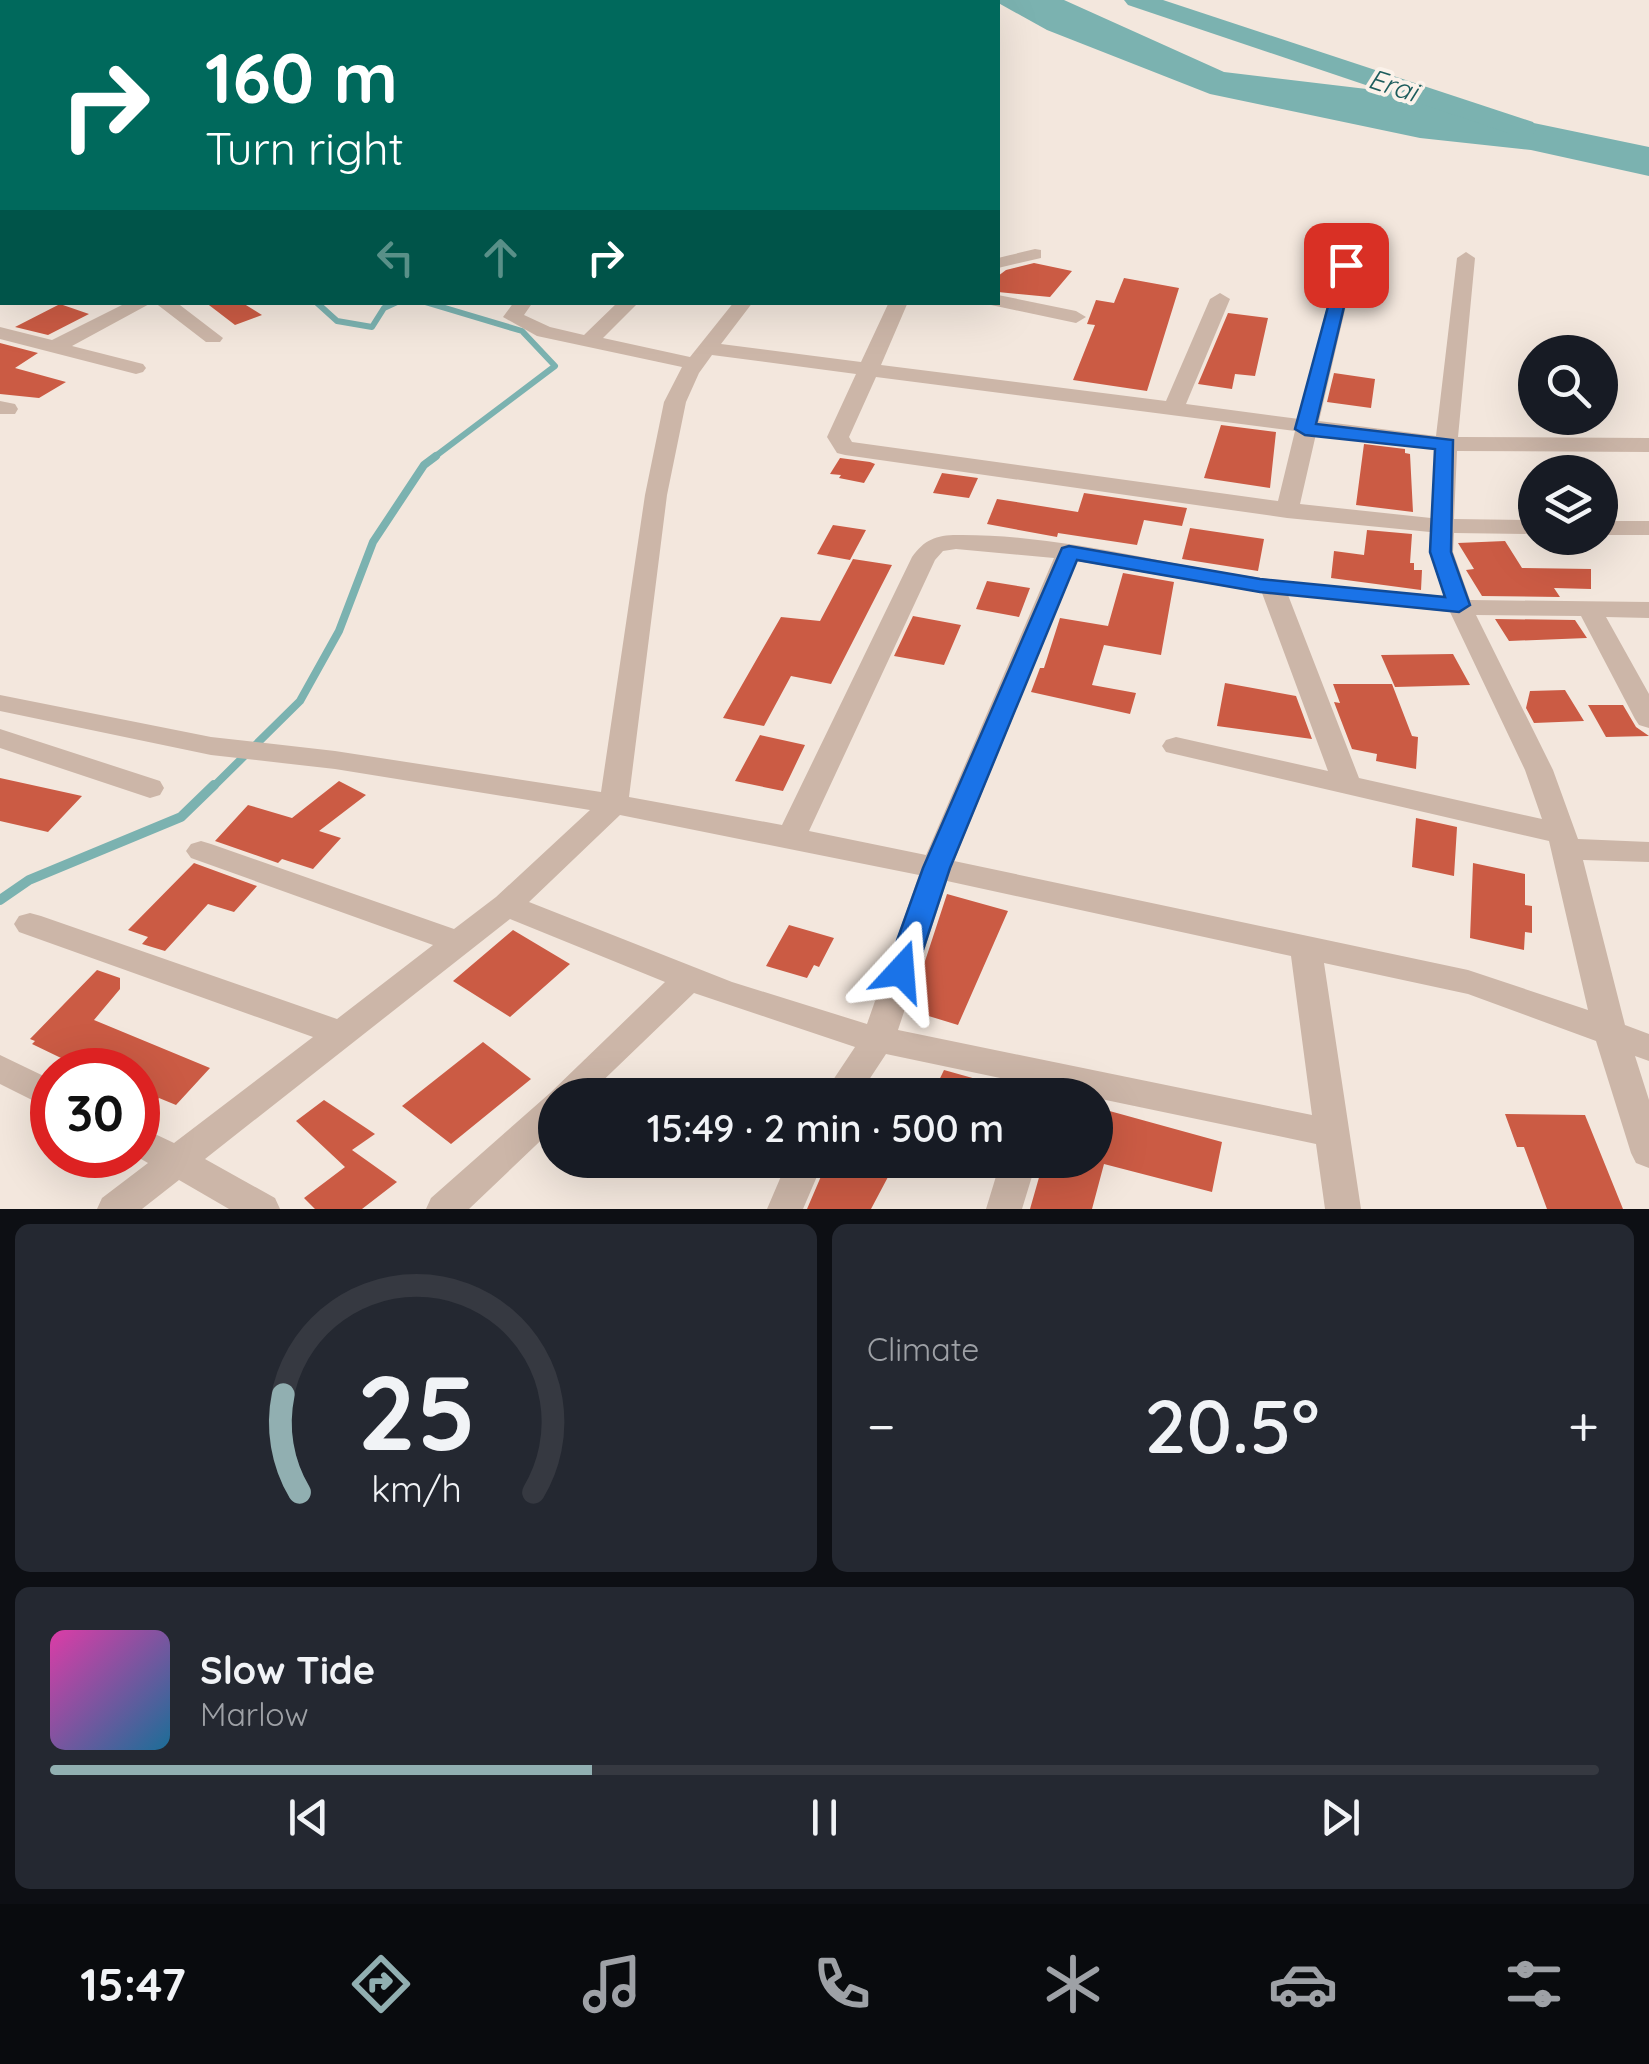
<!DOCTYPE html>
<html lang="en">
<head>
<meta charset="utf-8">
<style>
	body { margin:0; font-family:Quicksand,sans-serif; background:#242831; color:#f1f3f6; height:100vh; display:flex; flex-direction:column; font-size:38px; white-space:nowrap }
	* { box-sizing:border-box; margin:0 }
	p { font-size:32px; color:#9ea1a6 }
	.icon { flex:none; width:55px; height:55px; fill:none; stroke:currentColor; stroke-width:2; stroke-linecap:round; stroke-linejoin:round }
	.map { position:relative; height:1209px; overflow:hidden }
	.details { display:flex; flex-direction:column; gap:15px; padding:15px; background:#0d0f14; flex:1 }
	.details>* { flex:none }
	.banner { position:absolute; left:0px; top:0px; width:1000px; height:305px; box-shadow:0 10px 40px #0002; background:#00695c; color:#fff; overflow:hidden }
	.controls { position:absolute; left:1518px; top:335px; display:grid; gap:20px }
	.controls a { display:grid; place-items:center; width:100px; height:100px; border-radius:50%; background:#171b24; box-shadow:0 10px 40px #0002; font-size:50px }
	.speed { position:absolute; left:30px; top:1048px; display:flex; gap:20px; font-size:50px; font-weight:700; text-align:center }
	.speed>* { display:grid; place-content:center; width:130px; height:130px; border-radius:50%; background:#171b24; box-shadow:0 10px 40px #0002; line-height:1 }
	.speed .limit { border:15px solid #d22; background:#fff; color:#111 }
	.pin { position:absolute; display:grid; place-items:center; width:85px; height:85px; color:#fff; margin:-42px; border-radius:20px; box-shadow:0 5px 15px #0006 }
	.me { position:absolute; width:110px; margin:-55px; rotate:19deg; stroke-linejoin:round; filter:drop-shadow(0 0 8px #0008) }
	.turn { display:flex; align-items:center; gap:35px; height:210px; padding:0 40px; font-size:45px }
	.turn .icon { width:130px; height:130px; stroke-width:2.5 }
	.turn b { display:block; font-size:70px; line-height:85px }
	.lanes { display:flex; align-items:center; height:95px; padding:0 40px; background:#0003; justify-content:center; gap:50px; direction:ltr }
	.lanes .off { opacity:.35 }
	.big { font-size:75px; font-weight:600; line-height:1.1 }
	.details .card { flex:1; display:flex; flex-direction:column; justify-content:center; gap:15px; min-width:0; padding:0 35px; border-radius:15px; background:#242831 }
	.details .dial { align-items:center; gap:0 }
	.dial svg { height:260px; overflow:visible; fill:none; stroke:#363941; stroke-width:7; stroke-linecap:round; text-anchor:middle }
	.dial text { fill:#f1f3f6; stroke:none }
	.song { display:flex; align-items:center; gap:30px }
	.cover { width:120px; height:120px; border-radius:15px; background:linear-gradient(135deg,hsl(320 70% 55%),hsl(200 70% 35%)) }
	.played { height:10px; border-radius:5px; background:linear-gradient(90deg,#91afb1 35%,#363941 35%) }
	.keys { display:flex; justify-content:space-around; direction:ltr }
	.heat { display:flex; justify-content:space-between; align-items:center; font-size:55px; direction:ltr }
	.details .tiles { flex:1; display:grid; gap:15px; grid-template-columns:1fr 1fr }
	.card:last-child { grid-column:span 2 }
	.trip { position:absolute; left:538px; top:1078px; width:575px; height:100px; border-radius:50px; background:#171b24; box-shadow:0 10px 40px #0002; font-weight:600; line-height:100px; text-align:center }
	.tab-bar { display:flex; height:160px; justify-content:space-around; align-items:center; background:#090b0e; color:#9ea1a6 }
	.tab-bar .icon { width:70px; height:70px }
	.tab-bar .current { color:#91afb1 }
	.tab-bar b { font-size:45px; color:#f1f3f6 }
	.map>svg:first-child { display:block }
	.water { fill:#7bb2b0 }
	.lines { fill:none; stroke-linecap:round; stroke-linejoin:round }
	.stream-far3 { stroke:#7bb2b0; stroke-width:5 }
	.stream-far2 { stroke:#7bb2b0; stroke-width:6 }
	.stream-far1 { stroke:#7bb2b0; stroke-width:8 }
	.stream { stroke:#7bb2b0; stroke-width:10 }
	.river { fill:#7bb2b0; fill-rule:evenodd }
	.building { fill:#cb5b44 }
	.minor { fill:#ccb6a8; fill-rule:evenodd }
	.route { fill:#1a73e8; stroke:#114b97; stroke-width:2.5 }
	.labels { text-anchor:middle; stroke-width:8; stroke-linejoin:round; paint-order:stroke }
	.far-water-label { font-size:28px; font-style:italic; fill:#1c5c5c; stroke:#fbf2ea }
</style>
</head>
<body>
<div class="map">
<svg width="1649" height="1209" viewBox="0 0 1649 1209">
	<rect width="100%" height="100%" fill="#f3e7dd"/>
	<path class="water" d="M993,0H1064L1224,72L1375,90L1649,147V176L1531,150L1420,138L1210,94L1047,30Z"/>
	<g class="lines">
		<path class="stream-far3" d="M609,0H634
			M509,2L518,0"/>
		<path class="stream-far2" d="M316,302L337,321L372,327L384,308L397,302
			M425,302L522,331L555,366L433,458"/>
		<path class="stream-far1" d="M212,788L300,701L339,631L373,542L424,465L436,456"/>
		<path class="stream" d="M0,900L29,880L181,817L214,785"/>
		<path class="river" d="M1124,0H1163L1533,122L1537,128L1533,134H1511L1128,5Z"/>
	</g>
	<path class="building" d="M1034,263L1072,271L1050,297L998,292V276L1006,270Z
		M1124,278L1179,288L1147,391L1073,380L1095,325L1087,324L1096,300L1114,303Z
		M205,302H241L262,315L235,325Z
		M60,304L89,314L48,335L15,327Z
		M1228,313L1268,318L1255,376L1235,374L1232,389L1198,384Z
		M0,343L38,353L15,368L66,382L39,398L0,394Z
		M1334,373L1375,379L1371,408L1327,402Z
		M1221,425L1276,432L1270,488L1204,478Z
		M1364,444L1405,449V453L1410,454L1413,512L1356,505Z
		M840,458L870,462L875,464L864,483L839,478L841,475L830,474Z
		M942,473L978,478L969,498L933,493Z
		M1084,493L1187,508L1182,526L1144,520L1137,545L1058,533L1057,537L987,524L997,499L1078,512Z
		M833,525L866,530L850,560L817,554Z
		M1190,528L1264,539L1258,571L1182,559Z
		M1367,530L1412,534L1410,563H1414V570H1422L1421,590L1331,578L1334,551L1364,555Z
		M1505,541L1522,568L1591,569V589L1554,588L1560,597L1482,596L1466,570L1474,569L1458,543Z
		M853,559L892,565L831,684L791,676L764,726L723,718L781,617L820,621Z
		M1123,573L1174,582L1161,655L1104,645L1092,685L1136,693L1130,714L1031,692L1040,668H1044L1060,618L1108,626Z
		M987,581L1030,588L1019,617L976,609Z
		M913,616L961,625L944,665L894,656Z
		M1495,619L1575,620L1587,638L1509,641Z
		M1453,654L1470,685L1395,687L1381,655Z
		M1225,683L1296,696L1312,739L1217,726Z
		M1333,684H1392L1412,736L1418,737L1416,769L1376,761L1377,754L1352,749L1334,702L1340,703Z
		M1565,690L1584,721L1534,723L1526,708L1530,691Z
		M1588,705H1623L1636,727L1649,736L1606,737Z
		M760,735L805,745L783,791L735,781Z
		M0,778L82,796L48,832L0,821Z
		M339,781L366,795L319,831L341,838L313,869L282,859L278,863L215,841L248,805L292,818Z
		M1416,818L1457,827L1454,876L1412,867Z
		M194,863L257,886L234,912L208,904L165,951L142,944L148,937L128,930Z
		M1473,863L1525,874V905L1532,906V933L1525,932L1524,950L1470,938Z
		M947,894L1008,911L958,1025L909,1010Z
		M789,925L834,938L819,967L814,965L807,978L766,966Z
		M513,930L570,964L510,1017L453,981Z
		M97,970L120,978V989L94,1020L210,1068L176,1105L159,1098L153,1105L138,1098V1070H86L32,1044L35,1041L30,1039Z
		M483,1042L531,1079L451,1144L402,1106Z
		M944,1070L1019,1091V1095H932Z
		M324,1100L375,1134L352,1150L397,1182L362,1209H315L304,1198L345,1167L296,1121Z
		M1095,1107L1222,1142L1212,1192L1104,1164L1092,1209H1030L1044,1160H1095Z
		M1505,1114L1585,1115L1623,1209H1547L1524,1147H1517Z
		M828,1160H897L871,1209H807Z"/>
	<g class="lines">
		<path class="minor" d="M0,45H2V53H0Z
			M2,75V85L0,86V76Z
			M2,94V104L0,105V95Z
			M2,149V159L0,160V150Z
			M1354,228L1363,233L1319,421L1436,436L1457,258L1466,252L1475,258L1458,437L1649,438V452L1457,451L1454,519L1535,520V534L1454,533L1453,552L1470,600L1649,602V618L1606,617L1649,694V728L1639,725L1635,719L1581,616L1476,615L1553,770L1578,839L1649,842V862L1583,860L1625,1025L1649,1034V1061L1635,1056L1649,1100V1168L1636,1163L1631,1153L1596,1041L1468,994L1324,963L1361,1209H1325L1316,1144L886,1054L859,1095H823L855,1047L694,993L588,1095H555V1127L469,1209H426L431,1198L550,1093L665,982L510,919L205,1159L275,1198L280,1209H229L179,1180L142,1209H97L102,1198L148,1163L134,1155H138V1126L174,1143L313,1037L19,932L14,924L19,916L30,913L41,916L337,1019L433,945L191,858L186,851L191,844L201,841L211,844L454,929L496,897L590,810L335,769L211,755L0,711V695L211,737L335,751L601,792L645,495L664,402L682,367L537,336L503,317L514,302H533L524,315L550,327L584,335L618,302H639L603,338L690,357L734,302H753L721,344L861,362L889,302H908L881,365L1166,401L1210,299L1220,293L1230,299L1186,404L1299,419L1345,233ZM712,355L856,374L827,437L837,453L845,455L1287,518L1430,532L1429,552L1444,596C1383,590 1321,586 1261,578C1160,564 1059,534 957,535C936,535 924,540 912,557L782,825L629,797L667,495L686,402L699,373ZM876,377L1295,431L1278,501L852,442L849,437ZM1316,434L1435,449L1431,518L1300,504ZM956,549L1054,558L926,855L809,831L935,560L943,551ZM1077,561L1262,593L1328,771L1176,737L1166,740L1162,746L1166,752L1549,841L1588,1010L1468,970L954,861ZM1288,595L1450,612L1525,770L1542,819L1359,778ZM620,815L919,875L867,1024L732,982L529,902ZM947,881L1291,956L1312,1115L898,1030Z
			M1035,249L1041,250V258L998,268V258Z
			M2,291L5,302L0,304V292Z
			M998,295L1076,311L1086,317L1076,323L991,305L989,302H998Z
			M128,302H153L72,346L143,364L146,368L143,372L136,374L0,339V327L52,340Z
			M154,302H176L223,338L220,342H206Z
			M0,401L15,404L18,409L15,414H0Z
			M1600,521H1649V535H1600Z
			M0,729L160,781L164,788L160,795L150,798L0,748Z
			M0,1055L52,1080V1110L0,1084Z
			M788,1160H824L803,1209H767Z
			M1001,1160H1037L1022,1209H986Z"/>
	</g>
	<path class="route" d="M1340,262L1354,265L1316,424L1453,440L1451,552L1470,605L1459,612L1260,592L1077,560L950,868L916,971L911,979L901,982L891,979L886,971L923,868L1062,548L1069,546L1260,579L1445,597L1430,552L1435,449L1305,435L1295,429Z"/>
	<g class="labels">
		<g class="far-water-label">
			<text transform="translate(1393 85) rotate(18)" y="10">Erai</text>
		</g>
	</g>
</svg>
<div class="controls">
<a><svg class="icon" aria-label="search" viewBox="0 0 24 24"><circle cx="10" cy="10" r="6"/><path d="M15 15l6 6"/></svg></a>
<a><svg class="icon" aria-label="layers" viewBox="0 0 24 24"><path d="M12 4l9 5-9 5-9-5zM3 14l9 5 9-5"/></svg></a>
</div>
<div class="speed"><div class="limit">30</div></div>
<div class="pin" style="left:1346px;top:265px;background:#d93025"><svg class="icon" aria-label="arrive" viewBox="0 0 24 24"><path d="M6 21V4h12l-3 4 3 4H6"/></svg></div>
<svg class="me" style="left:901px;top:971px" viewBox="-20 -20 40 40"><path d="M0-17L14 15 0 8-14 15z" fill="#1a73e8" stroke="#fff" stroke-width="4"/></svg>
<div class="trip">15:49 · 2 min · 500 m</div>
<div class="banner">
<div class="turn"><svg class="icon" aria-label="right" viewBox="0 0 24 24"><path d="M7 20v-9h11M14 6l5 5-5 5"/></svg><div><b>160 m</b>Turn right</div></div>
<div class="lanes"><svg class="icon off" aria-label="left" viewBox="0 0 24 24"><path d="M17 20v-9H6M10 6l-5 5 5 5"/></svg><svg class="icon off" aria-label="ahead" viewBox="0 0 24 24"><path d="M12 20V5M6 11l6-6 6 6"/></svg><svg class="icon" aria-label="right" viewBox="0 0 24 24"><path d="M7 20v-9h11M14 6l5 5-5 5"/></svg></div>
</div>
</div>
<section class="details">
<div class="tiles">
<div class="card dial"><svg viewBox="0 0 100 80">
<path d="M14 69A42 42 0 1 1 86 69"/>
<path d="M14 69A42 42 0 0 1 9 39" stroke="#91afb1"/>
<text x="50" y="56" font-size="32" font-weight="700">25</text>
<text x="50" y="72" font-size="11">km/h</text>
</svg></div>
<div class="card"><p>Climate</p>
<div class="heat"><a>−</a><b class="big">20.5°</b><a>+</a></div>
</div>
<div class="card">
<div class="song"><i class="cover"></i><div><b>Slow Tide</b><p>Marlow</p></div></div>
<div class="played"></div>
<div class="keys"><svg class="icon" aria-label="previous" viewBox="0 0 24 24"><path d="M18 5L8 12l10 7zM5 5v14"/></svg><svg class="icon" aria-label="pause" viewBox="0 0 24 24"><path d="M8 5v14M16 5v14"/></svg><svg class="icon" aria-label="next" viewBox="0 0 24 24"><path d="M6 5l10 7-10 7zM19 5v14"/></svg></div>
</div>
</div>
</section>
<nav class="tab-bar">
<b>15:47</b>
<svg class="icon current" aria-label="directions" viewBox="0 0 24 24"><path d="M12 3l9 9-9 9-9-9zM9 14v-3h6M13 9l2 2-2 2"/></svg>
<svg class="icon" aria-label="music" viewBox="0 0 24 24"><path d="M9 18V5l10-2v13"/><circle cx="6" cy="18" r="3"/><circle cx="16" cy="16" r="3"/></svg>
<svg class="icon" aria-label="phone" viewBox="0 0 24 24"><path d="M5 4h4l2 5-3 2q2 4 5 5l2-3 5 2v4C11 20 4 13 5 4z"/></svg>
<svg class="icon" aria-label="climate" viewBox="0 0 24 24"><path d="M12 3v18M4 7l16 10M4 17L20 7"/></svg>
<svg class="icon" aria-label="car" viewBox="0 0 24 24"><path d="M5 17H2v-5l4-1 3-4h7l3 4 3 1v5h-3M9 17h6M6 11h13"/><circle cx="7" cy="17" r="2"/><circle cx="17" cy="17" r="2"/></svg>
<svg class="icon" aria-label="filters" viewBox="0 0 24 24"><path d="M4 7h16M4 17h16"/><circle cx="9" cy="7" r="2"/><circle cx="15" cy="17" r="2"/></svg>
</nav>
</body>
</html>
